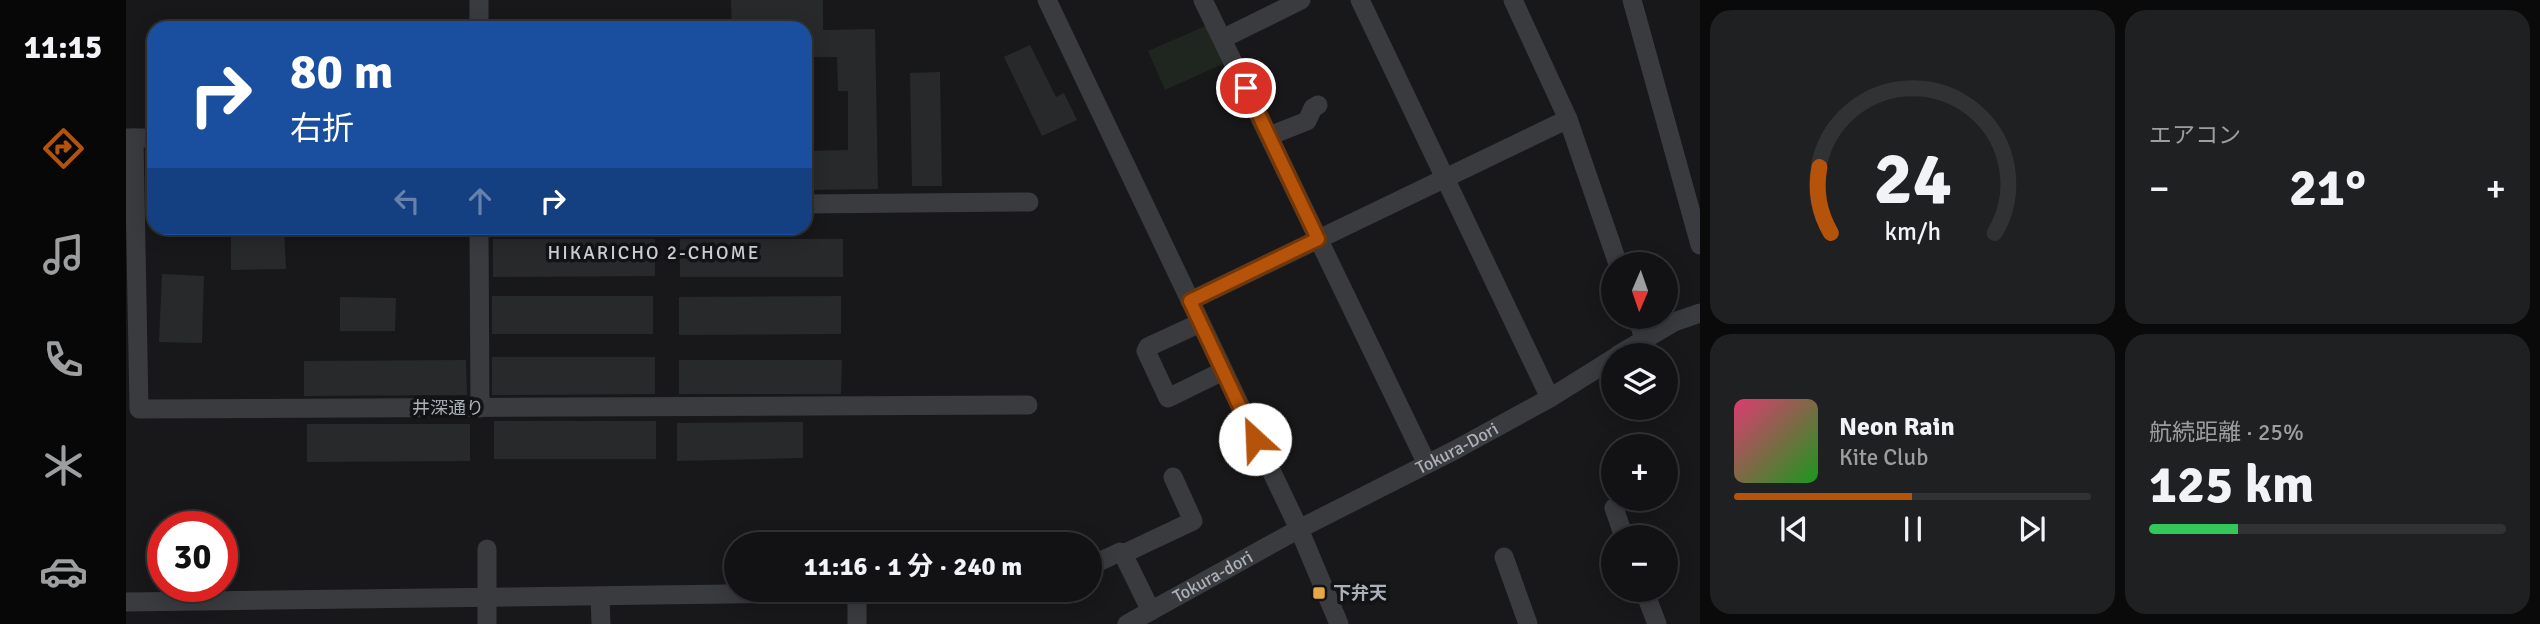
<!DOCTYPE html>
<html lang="ja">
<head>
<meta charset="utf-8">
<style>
	body { margin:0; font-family:Signika,"Noto Sans JP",sans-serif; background:#1f2022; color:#f1f3f6; height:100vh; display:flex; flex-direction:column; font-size:26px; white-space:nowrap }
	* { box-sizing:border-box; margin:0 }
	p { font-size:23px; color:#9c9ea0 }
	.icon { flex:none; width:38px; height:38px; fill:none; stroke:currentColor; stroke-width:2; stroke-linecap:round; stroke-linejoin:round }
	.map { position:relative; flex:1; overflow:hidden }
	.sheet { display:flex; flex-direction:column; gap:10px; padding:10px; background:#0a0a0b; width:840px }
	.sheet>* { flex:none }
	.hud { position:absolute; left:21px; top:21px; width:665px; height:214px; border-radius:21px; box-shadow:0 4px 18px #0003,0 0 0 2px #313234; background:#1a4fa0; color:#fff; overflow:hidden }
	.needle { width:46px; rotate:182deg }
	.buttons { position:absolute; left:1475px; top:252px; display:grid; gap:14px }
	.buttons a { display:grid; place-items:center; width:77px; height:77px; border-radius:50%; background:#121214; box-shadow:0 4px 18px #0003,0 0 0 2px #313234; font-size:35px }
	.speed { position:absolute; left:21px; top:511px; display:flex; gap:14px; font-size:35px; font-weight:700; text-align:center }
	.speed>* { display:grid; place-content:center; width:91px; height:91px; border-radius:50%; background:#121214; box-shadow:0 4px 18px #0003,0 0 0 2px #313234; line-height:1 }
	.speed .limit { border:10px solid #d22; background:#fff; color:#111 }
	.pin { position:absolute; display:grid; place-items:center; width:60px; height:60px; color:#fff; margin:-30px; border:4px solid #fff; border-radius:50%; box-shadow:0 2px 7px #0007 }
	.me { position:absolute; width:77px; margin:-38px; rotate:335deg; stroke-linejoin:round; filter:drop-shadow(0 0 5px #0008) }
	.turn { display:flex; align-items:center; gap:24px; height:147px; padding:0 28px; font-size:32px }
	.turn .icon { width:91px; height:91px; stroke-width:2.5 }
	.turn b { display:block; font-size:49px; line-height:60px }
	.lanes { display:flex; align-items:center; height:66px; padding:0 28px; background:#0003; justify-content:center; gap:35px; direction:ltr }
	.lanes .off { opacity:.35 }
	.big { font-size:52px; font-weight:700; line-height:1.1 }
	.sheet .card { flex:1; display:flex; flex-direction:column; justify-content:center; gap:10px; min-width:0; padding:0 24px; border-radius:21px; background:#1f2022 }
	.sheet .dial { align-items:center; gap:0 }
	.dial svg { height:182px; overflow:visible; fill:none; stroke:#313234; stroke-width:7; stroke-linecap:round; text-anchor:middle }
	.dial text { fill:#f1f3f6; stroke:none }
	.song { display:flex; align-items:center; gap:21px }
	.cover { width:84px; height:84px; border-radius:10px; background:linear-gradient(135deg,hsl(340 70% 55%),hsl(120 70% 35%)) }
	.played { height:7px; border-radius:4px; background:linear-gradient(90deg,#b45309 50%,#313234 50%) }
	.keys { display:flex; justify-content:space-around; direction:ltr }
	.heat { display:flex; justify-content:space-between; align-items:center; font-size:38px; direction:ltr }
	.charge { height:10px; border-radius:5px; background:linear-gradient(90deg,#34c759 25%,#313234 0) }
	.sheet .tiles { flex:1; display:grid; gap:10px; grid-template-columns:repeat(2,1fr) }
	.trip { position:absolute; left:598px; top:532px; width:378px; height:70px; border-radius:35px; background:#121214; box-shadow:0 4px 18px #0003,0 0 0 2px #313234; font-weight:700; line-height:70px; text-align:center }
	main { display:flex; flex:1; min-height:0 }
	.tab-bar { display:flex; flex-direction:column; width:126px; justify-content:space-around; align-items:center; background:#070708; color:#9c9ea0 }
	.tab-bar .icon { width:49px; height:49px }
	.tab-bar .current { color:#b45309 }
	.tab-bar b { font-size:32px; color:#f1f3f6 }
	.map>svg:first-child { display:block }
	.green { fill:#1f251f }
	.building { fill:#28292b }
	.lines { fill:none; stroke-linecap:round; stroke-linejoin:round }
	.minor { stroke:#3a3b3f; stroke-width:19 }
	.route-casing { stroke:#753606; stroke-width:18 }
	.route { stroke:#b45309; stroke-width:12 }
	.poi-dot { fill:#e5a845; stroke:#131315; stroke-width:2.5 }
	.labels { text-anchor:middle; stroke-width:7; stroke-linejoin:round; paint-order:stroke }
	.street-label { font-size:18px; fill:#acb0b9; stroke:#131315 }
	.poi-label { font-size:18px; font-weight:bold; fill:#acb0b9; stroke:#131315; text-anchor:start }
	.neighbourhood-label { font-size:19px; letter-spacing:2px; fill:#cccfd5; stroke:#131315 }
</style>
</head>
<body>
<main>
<nav class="tab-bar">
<b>11:15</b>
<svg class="icon current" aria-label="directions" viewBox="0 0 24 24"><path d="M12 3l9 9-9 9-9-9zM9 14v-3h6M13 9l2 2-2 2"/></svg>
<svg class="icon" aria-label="music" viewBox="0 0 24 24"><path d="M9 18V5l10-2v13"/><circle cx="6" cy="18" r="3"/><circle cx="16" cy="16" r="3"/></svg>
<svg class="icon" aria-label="phone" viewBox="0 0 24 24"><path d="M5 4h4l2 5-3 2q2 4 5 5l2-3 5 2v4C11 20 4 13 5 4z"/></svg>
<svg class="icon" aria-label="climate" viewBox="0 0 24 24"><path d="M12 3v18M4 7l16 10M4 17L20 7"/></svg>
<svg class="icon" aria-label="car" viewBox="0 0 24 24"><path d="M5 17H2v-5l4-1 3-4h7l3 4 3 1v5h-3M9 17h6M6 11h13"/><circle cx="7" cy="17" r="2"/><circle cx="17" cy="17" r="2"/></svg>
</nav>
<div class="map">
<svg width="1574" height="624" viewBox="0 0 1574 624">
	<rect width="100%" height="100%" fill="#18181a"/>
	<path class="green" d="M1084,24L1101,62L1039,90L1022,51Z"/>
	<path class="building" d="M605,0H697V30L749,29L752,189L679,190V151L722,150V91H712L711,57H679V28H606Z
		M904,45L930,97L938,93L951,120L916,136L878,57Z
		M814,72L816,186H786L784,73Z
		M105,228H158L160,269L105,270Z
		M367,239H529V276L367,277Z
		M554,239H717V277H554Z
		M36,274L78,276L76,343L33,342Z
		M366,296H527V334H366Z
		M715,296V334L553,335V297Z
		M214,297L270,298L269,331H214Z
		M366,357H529V394L366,395Z
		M340,360L341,395L178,396V361Z
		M553,360H716L715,394H553Z
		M368,421H530V459H368Z
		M677,422V458L551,461V423Z
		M181,424H344V461L181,462Z"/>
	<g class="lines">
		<g class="minor">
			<path d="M353,0V28"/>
			<path d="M921,0L1173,529L1213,624"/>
			<path d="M1077,0L1301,464"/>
			<path d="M1234,0L1424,398"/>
			<path d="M1387,0L1442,119L1492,264"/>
			<path d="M1506,0L1574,245"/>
			<path d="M1096,39L1175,0"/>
			<path d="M1143,136L1181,121L1187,108L1192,105"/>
			<path d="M0,138H28"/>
			<path d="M8,138L13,409L902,405"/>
			<path d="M679,204L903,202"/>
			<path d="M353,228L354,408"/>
			<path d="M1064,301L1442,119"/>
			<path d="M1511,317L1518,339"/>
			<path d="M1074,323L1022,347L1020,351L1042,398L1097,371"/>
			<path d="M1492,355L1548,322L1574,313"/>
			<path d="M1488,508L1498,537"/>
			<path d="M361,549V624"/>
			<path d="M1378,557L1402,624"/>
			<path d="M964,566L994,552L997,554"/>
			<path d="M731,590V624"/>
			<path d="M1518,590L1531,624"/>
			<path d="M474,596L475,624"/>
			<path d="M0,602L912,590"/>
			<path d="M1025,611L997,554L1067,521L1047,477"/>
			<path id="s1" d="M1001,624L1173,529L1329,450L1424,398L1488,358"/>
		</g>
	</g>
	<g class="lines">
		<defs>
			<path id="route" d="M1120,88L1192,239L1064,301L1129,439"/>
		</defs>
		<use href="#route" class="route-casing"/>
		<use href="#route" class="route"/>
	</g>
	<rect class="poi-dot" x="1186" y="586" width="14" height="14" rx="3.5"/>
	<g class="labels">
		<g class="street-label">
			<text x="322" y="414">井深通り</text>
			<text dy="6" stroke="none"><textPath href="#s1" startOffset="374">Tokura-Dori</textPath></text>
			<text dy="6" stroke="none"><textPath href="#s1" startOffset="98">Tokura-dori</textPath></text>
		</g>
		<g class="poi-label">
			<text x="1207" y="599">下弁天</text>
		</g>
		<g class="neighbourhood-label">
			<text x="528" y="259">HIKARICHO 2-CHOME</text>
		</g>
	</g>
</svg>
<div class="buttons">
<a><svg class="needle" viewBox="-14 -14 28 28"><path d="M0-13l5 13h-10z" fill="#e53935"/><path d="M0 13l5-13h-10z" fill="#9c9ea0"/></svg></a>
<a><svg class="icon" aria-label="layers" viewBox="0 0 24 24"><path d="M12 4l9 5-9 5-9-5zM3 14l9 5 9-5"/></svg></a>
<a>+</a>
<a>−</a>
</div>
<div class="speed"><div class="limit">30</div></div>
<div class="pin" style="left:1120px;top:88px;background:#d93025"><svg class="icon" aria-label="arrive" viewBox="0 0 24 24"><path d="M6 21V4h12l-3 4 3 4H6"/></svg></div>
<svg class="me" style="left:1129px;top:439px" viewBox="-20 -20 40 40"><circle r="19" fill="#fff"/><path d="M0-13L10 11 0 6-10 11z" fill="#b45309"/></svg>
<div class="trip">11:16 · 1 分 · 240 m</div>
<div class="hud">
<div class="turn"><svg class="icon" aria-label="right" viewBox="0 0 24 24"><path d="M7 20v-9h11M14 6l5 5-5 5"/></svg><div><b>80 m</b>右折</div></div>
<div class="lanes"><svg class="icon off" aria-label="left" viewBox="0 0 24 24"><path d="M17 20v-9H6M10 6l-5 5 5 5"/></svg><svg class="icon off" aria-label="ahead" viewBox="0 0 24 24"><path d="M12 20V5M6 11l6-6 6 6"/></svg><svg class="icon" aria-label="right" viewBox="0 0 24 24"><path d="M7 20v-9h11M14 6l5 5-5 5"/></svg></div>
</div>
</div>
<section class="sheet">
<div class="tiles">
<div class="card dial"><svg viewBox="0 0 100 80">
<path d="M14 69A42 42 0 1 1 86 69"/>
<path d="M14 69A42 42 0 0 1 9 40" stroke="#b45309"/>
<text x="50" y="56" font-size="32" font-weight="700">24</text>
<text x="50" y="72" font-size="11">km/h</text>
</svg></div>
<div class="card"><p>エアコン</p>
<div class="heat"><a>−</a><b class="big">21°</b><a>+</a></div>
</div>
<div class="card">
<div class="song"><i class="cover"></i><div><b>Neon Rain</b><p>Kite Club</p></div></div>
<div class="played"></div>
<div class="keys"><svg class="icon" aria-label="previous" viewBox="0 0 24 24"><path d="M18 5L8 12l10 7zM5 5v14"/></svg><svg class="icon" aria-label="pause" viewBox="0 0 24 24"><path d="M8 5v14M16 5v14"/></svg><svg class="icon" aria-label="next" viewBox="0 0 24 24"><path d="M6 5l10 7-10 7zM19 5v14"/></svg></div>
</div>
<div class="card"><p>航続距離 · 25%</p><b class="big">125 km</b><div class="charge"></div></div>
</div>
</section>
</main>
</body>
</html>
